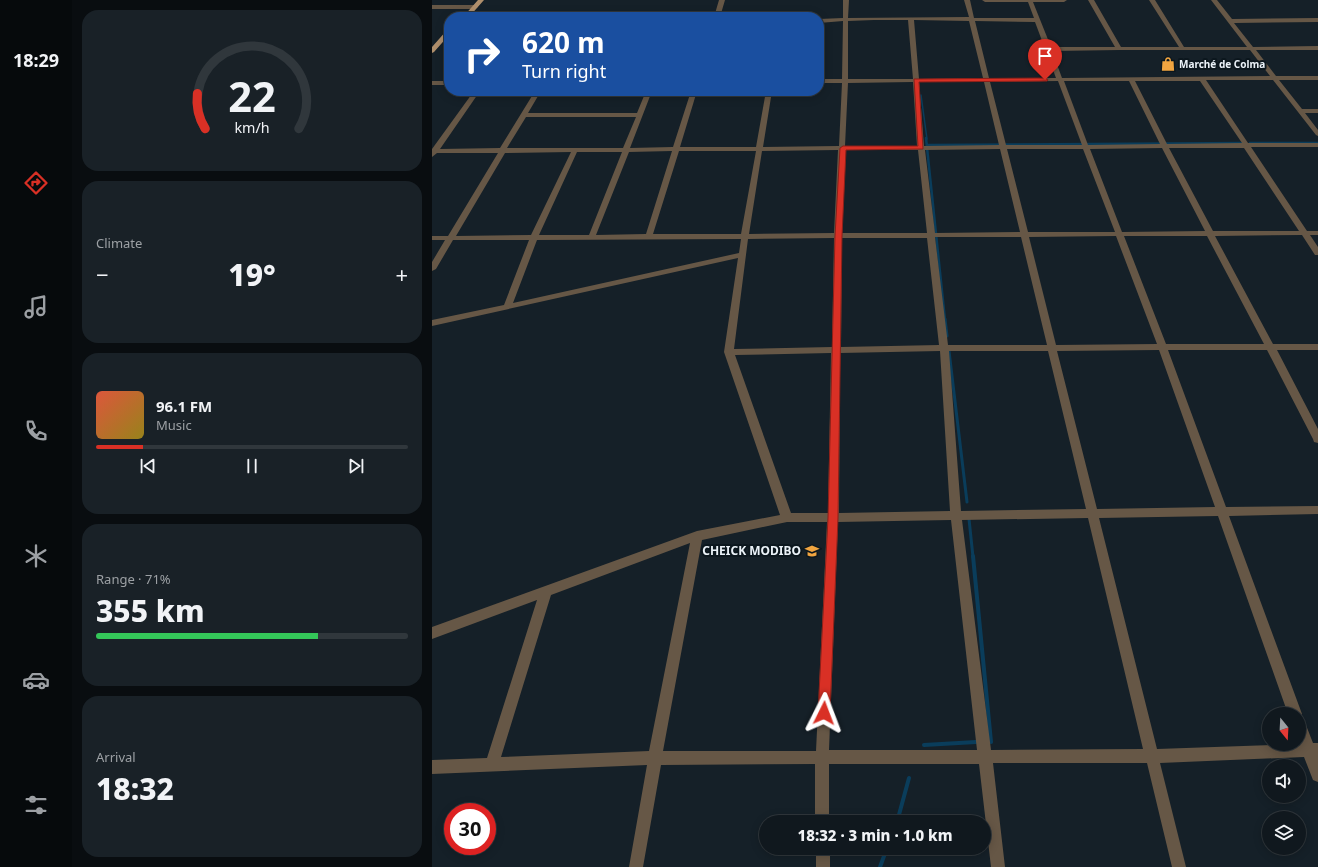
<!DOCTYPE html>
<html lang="en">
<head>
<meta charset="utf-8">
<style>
	body { margin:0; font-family:"Noto Sans",sans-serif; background:#192127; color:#f1f3f6; height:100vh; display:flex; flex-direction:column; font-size:15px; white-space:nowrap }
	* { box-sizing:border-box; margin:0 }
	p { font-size:13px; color:#9ca0a4 }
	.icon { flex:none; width:22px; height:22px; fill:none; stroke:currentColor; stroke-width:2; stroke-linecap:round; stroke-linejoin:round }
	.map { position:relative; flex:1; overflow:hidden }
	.drawer { display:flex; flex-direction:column; gap:10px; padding:10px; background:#090d10; width:360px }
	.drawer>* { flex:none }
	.guide { position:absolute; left:12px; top:12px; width:380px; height:84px; border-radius:16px; box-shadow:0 2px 10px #0003,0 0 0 1px #30373c; background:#1a4fa0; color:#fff; overflow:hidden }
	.needle { width:26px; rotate:162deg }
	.buttons { position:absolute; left:830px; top:707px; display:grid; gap:8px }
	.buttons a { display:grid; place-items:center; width:44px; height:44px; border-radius:50%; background:#10181e; box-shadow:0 2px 10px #0003,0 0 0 1px #30373c; font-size:20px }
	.speed { position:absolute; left:12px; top:803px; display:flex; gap:8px; font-size:20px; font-weight:700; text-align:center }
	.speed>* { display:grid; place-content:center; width:52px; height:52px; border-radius:50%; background:#10181e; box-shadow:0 2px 10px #0003,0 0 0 1px #30373c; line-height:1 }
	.speed .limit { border:6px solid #d22; background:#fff; color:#111 }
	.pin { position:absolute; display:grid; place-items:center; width:34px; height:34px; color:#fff; margin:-41px -17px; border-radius:50% 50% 50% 0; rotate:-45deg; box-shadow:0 0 4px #0007 }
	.pin .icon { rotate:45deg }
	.me { position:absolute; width:44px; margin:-22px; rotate:3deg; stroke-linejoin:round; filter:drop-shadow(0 0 3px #0008) }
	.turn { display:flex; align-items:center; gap:14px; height:84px; padding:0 12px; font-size:18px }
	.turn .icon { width:52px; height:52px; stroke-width:2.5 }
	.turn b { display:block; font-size:28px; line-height:34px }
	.big { font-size:30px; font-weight:800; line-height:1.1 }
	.drawer .tile { flex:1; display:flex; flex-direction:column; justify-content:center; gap:6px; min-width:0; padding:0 14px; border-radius:16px; background:#192127 }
	.drawer .dial { align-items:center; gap:0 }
	.dial svg { height:104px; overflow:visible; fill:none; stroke:#30373c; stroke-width:7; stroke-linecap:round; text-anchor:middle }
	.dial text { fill:#f1f3f6; stroke:none }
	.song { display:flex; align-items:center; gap:12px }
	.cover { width:48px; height:48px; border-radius:6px; background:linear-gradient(135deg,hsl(10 70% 55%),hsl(50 70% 35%)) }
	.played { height:4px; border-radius:2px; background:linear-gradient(90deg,#d93025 15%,#30373c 15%) }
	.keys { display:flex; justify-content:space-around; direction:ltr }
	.heat { display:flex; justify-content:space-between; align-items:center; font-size:22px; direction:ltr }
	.charge { height:6px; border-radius:3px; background:linear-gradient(90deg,#34c759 71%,#30373c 0) }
	.trip { position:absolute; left:327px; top:815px; width:232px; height:40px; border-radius:20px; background:#10181e; box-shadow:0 2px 10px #0003,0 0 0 1px #30373c; font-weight:800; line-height:40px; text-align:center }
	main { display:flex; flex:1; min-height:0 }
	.dock { display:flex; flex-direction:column; width:72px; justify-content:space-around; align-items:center; background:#060a0c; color:#9ca0a4 }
	.dock .icon { width:28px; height:28px }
	.dock .on { color:#d93025 }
	.dock b { font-size:18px; color:#f1f3f6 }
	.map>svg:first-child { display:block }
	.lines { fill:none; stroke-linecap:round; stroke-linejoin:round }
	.stream-far3 { stroke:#0a3d5b; stroke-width:1.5 }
	.stream-far2 { stroke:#0a3d5b; stroke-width:2.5 }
	.stream-far1 { stroke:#0a3d5b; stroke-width:3 }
	.stream { stroke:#0a3d5b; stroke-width:4 }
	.street { fill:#665746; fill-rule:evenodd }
	.primary { fill:#af8f6c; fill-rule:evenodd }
	.route { fill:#d93025; stroke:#8d1f18 }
	.labels { text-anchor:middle; stroke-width:4; stroke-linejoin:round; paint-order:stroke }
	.far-poi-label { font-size:10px; font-weight:bold; fill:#ebf2f8; stroke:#0c171e; text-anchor:start }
	.poi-label { font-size:12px; font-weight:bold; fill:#ebf2f8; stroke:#0c171e; text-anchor:end }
</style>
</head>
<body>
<main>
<nav class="dock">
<b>18:29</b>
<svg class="icon on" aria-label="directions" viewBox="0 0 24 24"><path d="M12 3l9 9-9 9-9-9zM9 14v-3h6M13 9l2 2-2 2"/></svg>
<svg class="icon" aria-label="music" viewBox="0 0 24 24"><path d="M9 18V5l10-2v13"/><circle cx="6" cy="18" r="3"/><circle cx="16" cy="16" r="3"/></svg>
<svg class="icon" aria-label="phone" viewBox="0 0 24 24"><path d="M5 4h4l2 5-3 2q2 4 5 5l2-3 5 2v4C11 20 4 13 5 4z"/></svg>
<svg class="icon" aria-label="climate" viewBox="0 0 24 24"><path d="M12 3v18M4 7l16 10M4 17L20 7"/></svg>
<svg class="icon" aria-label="car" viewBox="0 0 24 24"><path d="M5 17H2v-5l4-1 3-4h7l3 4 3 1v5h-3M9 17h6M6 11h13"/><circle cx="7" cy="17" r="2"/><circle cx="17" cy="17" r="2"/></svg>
<svg class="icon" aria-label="filters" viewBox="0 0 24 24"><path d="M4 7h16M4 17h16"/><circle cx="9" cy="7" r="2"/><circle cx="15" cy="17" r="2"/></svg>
</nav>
<section class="drawer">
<div class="tile dial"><svg viewBox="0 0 100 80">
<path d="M14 69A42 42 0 1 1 86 69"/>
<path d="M14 69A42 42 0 0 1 8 42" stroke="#d93025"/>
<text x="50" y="56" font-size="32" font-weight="700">22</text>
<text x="50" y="72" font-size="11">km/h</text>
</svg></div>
<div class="tile"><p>Climate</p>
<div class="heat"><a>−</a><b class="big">19°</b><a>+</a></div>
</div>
<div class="tile">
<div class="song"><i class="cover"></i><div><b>96.1 FM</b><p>Music</p></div></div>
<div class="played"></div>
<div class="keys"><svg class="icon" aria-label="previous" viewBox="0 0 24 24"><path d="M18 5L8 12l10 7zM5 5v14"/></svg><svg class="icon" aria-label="pause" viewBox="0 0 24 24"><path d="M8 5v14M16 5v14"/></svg><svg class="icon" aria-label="next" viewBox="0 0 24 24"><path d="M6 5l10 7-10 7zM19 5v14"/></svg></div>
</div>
<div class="tile"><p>Range · 71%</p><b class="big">355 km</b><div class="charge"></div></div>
<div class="tile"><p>Arrival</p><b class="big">18:32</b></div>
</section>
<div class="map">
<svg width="886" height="867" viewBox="0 0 886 867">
	<rect width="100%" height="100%" fill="#152028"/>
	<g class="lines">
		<path class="stream-far3" d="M489,95L495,139"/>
		<path class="stream-far2" d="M494,138L513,320
			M818,143H886
			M496,145L812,143"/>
		<path class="stream-far1" d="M513,319L515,336
			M517,351L535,502
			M537,519L541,557"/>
		<path class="stream" d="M541,556L559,742
			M492,745L544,742
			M465,822L477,778
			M448,867L455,848"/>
		<path class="street" d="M287,0H293L288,17H282Z
			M411,0H417L416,18L537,17L532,0H538L542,18H602L596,2H553L550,0H635L632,2H601L619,47H683L656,0H662L689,47H747L717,0H723L752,47H815L779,0H785L800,19L886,18V22L802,23L821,47L886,46V50H824L844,76H886V80H847L870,109H886V113H873L886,130V136L884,135L841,80H774L816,143H886V147H819L875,231H886V235H878L886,247V255H883L870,235L783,236L841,344H886V350H845L886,429V443L882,442L881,439L835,350H736L794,507L886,506V514L797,516L870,714L867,719L872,720L881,743H886V782L881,780L872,757L728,763L754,867H740L715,763H561L573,867H559L547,764H397V822H383V764L229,765L211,867H197L215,765L0,774V760L55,758L105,600L0,639V627L265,531L348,515L292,352L306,258L0,326V320L72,305L97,240H21L4,269L0,271V262L13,240H0V236H16L66,153H5L0,157V149L42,91H48L8,149L68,148L103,91H109L96,113H205L214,91H220L198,148L241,147L259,91H265L248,147H324L334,91H340L331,147L407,146L410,83H387V79H410L411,21L387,23V19L411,18ZM442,20H476L481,79H416V21ZM482,20L537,21L551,78L487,79ZM543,21L603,22L624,78H557ZM688,50H818L838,76L630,78L620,51ZM626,81L650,145H574L558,82ZM632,81H697L728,144L656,145ZM703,81H768L810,143L735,144ZM481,82L485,146H413L416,83ZM487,82H552L567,145L492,146ZM94,117H204L191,148H75ZM730,148L773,231L690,232L658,149ZM737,148H812L867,231H781ZM568,149L588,232L503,233L493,150ZM575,149H651L683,232H596ZM406,150L402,233L317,234L330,151ZM413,150H486L495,233H410ZM240,151L214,234L164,235L197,152ZM247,151H324L309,234H221ZM139,152L99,235L24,236L73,153ZM145,152H190L157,235H107ZM684,236L725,344L624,345L597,237ZM692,236H775L832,344H734ZM503,237H589L615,345H516ZM402,238L400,347L302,349L316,239ZM410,238H495L507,345L409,347ZM309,239L307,253L81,303L105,240ZM727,350L783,507L665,509L625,351ZM508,351L518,511L407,513L408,353ZM517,351H616L654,509L529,511ZM399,353L396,513H359L303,355ZM786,516L856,714H867V744L725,749L667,518ZM656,518L711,749L559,750L530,520ZM519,520L545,750H397L406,522ZM355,522H395L384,751H231L270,540ZM258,543L217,751L69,757L119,595Z
			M0,5H43L46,7L43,9H0Z
			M0,81H17V85H0Z
			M384,848H398V867H384Z"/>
		<path class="primary" d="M46,0H52L37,17H31Z
			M17,29V35L2,52L0,53V47L15,30Z"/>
	</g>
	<path class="route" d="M613,78L616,80L615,81L487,82L491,149L414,150L410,236L406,518L398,713L396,717L392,719L387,717L386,713L396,518L403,236L408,148L411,146H486L482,79Z"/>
	<defs>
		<symbol id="shop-bare" viewBox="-9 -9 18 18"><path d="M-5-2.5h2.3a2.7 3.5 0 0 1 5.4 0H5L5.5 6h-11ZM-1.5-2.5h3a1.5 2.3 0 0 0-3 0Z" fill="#f1a540" stroke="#0c171e" stroke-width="2.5" paint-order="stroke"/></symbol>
		<symbol id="school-bare" viewBox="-9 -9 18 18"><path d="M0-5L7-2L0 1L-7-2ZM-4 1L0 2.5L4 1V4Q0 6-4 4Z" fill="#f1a540" stroke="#0c171e" stroke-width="2.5" paint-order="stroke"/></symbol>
	</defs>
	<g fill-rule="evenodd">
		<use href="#shop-bare" x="726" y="54" width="20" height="20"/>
		<use href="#school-bare" x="370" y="541" width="20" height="20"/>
	</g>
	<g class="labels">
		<g class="far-poi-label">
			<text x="747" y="68">Marché de Colma</text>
		</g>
		<g class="poi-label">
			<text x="369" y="555">CHEICK MODIBO</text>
		</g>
	</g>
</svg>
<div class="buttons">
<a><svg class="needle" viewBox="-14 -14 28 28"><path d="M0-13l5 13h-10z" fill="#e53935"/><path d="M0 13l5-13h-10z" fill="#9ca0a4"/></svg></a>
<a><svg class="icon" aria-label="sound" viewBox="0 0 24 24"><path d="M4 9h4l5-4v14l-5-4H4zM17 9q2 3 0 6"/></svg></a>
<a><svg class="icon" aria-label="layers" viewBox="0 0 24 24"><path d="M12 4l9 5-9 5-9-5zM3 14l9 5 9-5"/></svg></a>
</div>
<div class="speed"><div class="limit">30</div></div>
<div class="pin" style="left:613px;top:80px;background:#d93025"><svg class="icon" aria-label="arrive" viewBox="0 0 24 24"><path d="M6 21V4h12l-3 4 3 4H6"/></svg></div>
<svg class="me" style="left:392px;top:713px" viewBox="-20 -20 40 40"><path d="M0-17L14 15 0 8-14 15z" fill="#d93025" stroke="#fff" stroke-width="4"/></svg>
<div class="trip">18:32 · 3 min · 1.0 km</div>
<div class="guide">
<div class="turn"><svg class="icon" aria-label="right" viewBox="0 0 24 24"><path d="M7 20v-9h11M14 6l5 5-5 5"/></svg><div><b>620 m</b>Turn right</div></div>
</div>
</div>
</main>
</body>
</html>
